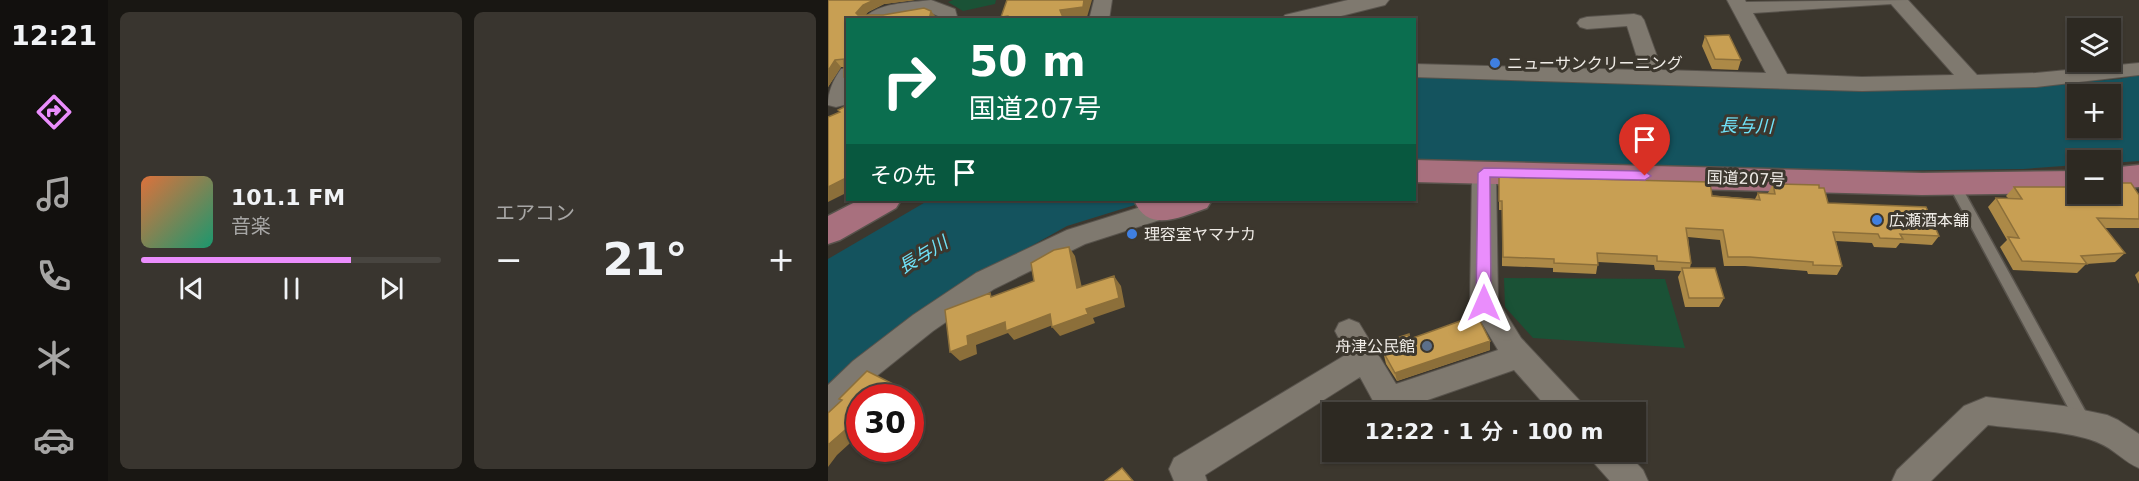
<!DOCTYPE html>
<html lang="ja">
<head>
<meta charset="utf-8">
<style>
	body { margin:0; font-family:"DejaVu Sans","Noto Sans JP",sans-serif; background:#39352f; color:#f1f3f6; height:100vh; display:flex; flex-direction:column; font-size:22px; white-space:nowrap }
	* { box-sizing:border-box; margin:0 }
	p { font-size:20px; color:#a7a6a5 }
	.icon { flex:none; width:33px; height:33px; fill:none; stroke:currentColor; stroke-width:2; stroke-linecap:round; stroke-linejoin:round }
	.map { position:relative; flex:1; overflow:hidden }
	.panel { display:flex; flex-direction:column; gap:12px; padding:12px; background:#191713; width:720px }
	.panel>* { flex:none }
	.top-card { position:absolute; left:18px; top:18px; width:570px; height:183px; border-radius:0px; box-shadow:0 2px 4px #0004,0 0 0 2px #484540; background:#0b6e4f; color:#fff; overflow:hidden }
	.buttons { position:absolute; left:1239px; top:18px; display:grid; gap:12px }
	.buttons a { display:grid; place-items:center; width:54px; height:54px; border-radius:0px; background:#2d2922; box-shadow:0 2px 4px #0004,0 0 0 2px #484540; font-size:30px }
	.speed { position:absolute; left:18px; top:384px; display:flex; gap:12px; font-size:30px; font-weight:700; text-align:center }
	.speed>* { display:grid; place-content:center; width:78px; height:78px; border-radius:50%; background:#2d2922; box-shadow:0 2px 4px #0004,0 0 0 2px #484540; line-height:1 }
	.speed .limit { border:9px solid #d22; background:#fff; color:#111 }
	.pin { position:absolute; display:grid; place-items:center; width:51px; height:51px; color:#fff; margin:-62px -26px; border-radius:50% 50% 50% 0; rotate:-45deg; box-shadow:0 0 6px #0007 }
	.pin .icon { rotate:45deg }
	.me { position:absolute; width:66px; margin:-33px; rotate:0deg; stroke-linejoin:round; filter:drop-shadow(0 0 4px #0008) }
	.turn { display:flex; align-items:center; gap:21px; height:126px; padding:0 24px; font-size:27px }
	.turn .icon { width:78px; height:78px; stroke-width:2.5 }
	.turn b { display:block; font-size:42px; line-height:51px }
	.then { display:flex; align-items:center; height:57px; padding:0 24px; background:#0003; gap:12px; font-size:22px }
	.big { font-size:45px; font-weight:600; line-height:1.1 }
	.panel .card { flex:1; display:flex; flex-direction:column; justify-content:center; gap:9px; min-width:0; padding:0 21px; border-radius:9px; background:#39352f }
	.song { display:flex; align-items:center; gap:18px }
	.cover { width:72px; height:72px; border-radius:9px; background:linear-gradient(135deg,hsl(20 70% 55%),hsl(160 70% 35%)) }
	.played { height:6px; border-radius:3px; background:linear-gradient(90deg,#ea8dfc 70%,#484540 70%) }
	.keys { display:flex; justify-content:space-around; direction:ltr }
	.heat { display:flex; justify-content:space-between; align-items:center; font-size:33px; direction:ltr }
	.panel .tiles { flex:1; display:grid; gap:12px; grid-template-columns:repeat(2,1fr) }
	.trip { position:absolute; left:494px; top:402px; width:324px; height:60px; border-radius:0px; background:#2d2922; box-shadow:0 2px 4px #0004,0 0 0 2px #484540; font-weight:600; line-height:60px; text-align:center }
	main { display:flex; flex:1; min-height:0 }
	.dock { display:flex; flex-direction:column; width:108px; justify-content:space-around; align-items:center; background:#12100e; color:#a7a6a5 }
	.dock .icon { width:42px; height:42px }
	.dock .current { color:#ea8dfc }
	.dock b { font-size:27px; color:#f1f3f6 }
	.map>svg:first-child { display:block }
	.green { fill:#1a5236 }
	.water { fill:#14535e; fill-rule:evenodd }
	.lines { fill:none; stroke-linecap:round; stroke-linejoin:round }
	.service-casing { stroke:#58534c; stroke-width:3 }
	.minor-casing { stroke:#58534c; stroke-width:2 }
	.tertiary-casing { stroke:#58534c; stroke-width:2 }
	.trunk-casing { stroke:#58534c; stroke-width:3 }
	.service { fill:#7f796f; fill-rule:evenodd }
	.minor { fill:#7f796f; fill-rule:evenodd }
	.tertiary { fill:#7f796f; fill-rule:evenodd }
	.trunk { fill:#a8707e; fill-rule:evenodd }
	.wall { fill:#ac8947 }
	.shaded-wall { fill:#8c6f3a }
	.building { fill:#c89f53; stroke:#8c6f3a; stroke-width:1.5 }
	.route { fill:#ea8dfc; stroke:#985ca4; stroke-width:1.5 }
	.shop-dot { fill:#3f7fe0; stroke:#3c372e; stroke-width:2 }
	.service-dot { fill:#5c6f8a; stroke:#3c372e; stroke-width:2 }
	.labels { text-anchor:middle; stroke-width:6; stroke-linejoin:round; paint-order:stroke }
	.poi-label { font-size:16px; fill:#efebe6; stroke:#3c372e; text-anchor:start }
	.street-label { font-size:16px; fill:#efebe6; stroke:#3c372e }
	.water-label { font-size:18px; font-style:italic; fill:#70e4fa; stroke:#3c372e }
</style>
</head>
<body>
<main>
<nav class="dock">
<b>12:21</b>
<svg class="icon current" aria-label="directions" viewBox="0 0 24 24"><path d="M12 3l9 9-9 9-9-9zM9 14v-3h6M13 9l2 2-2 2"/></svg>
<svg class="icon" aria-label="music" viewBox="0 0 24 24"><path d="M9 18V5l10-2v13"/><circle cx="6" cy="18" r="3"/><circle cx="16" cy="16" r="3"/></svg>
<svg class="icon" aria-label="phone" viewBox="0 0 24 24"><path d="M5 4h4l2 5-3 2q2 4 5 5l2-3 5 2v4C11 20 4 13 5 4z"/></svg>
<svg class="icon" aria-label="climate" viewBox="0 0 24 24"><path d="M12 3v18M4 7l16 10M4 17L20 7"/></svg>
<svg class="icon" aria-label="car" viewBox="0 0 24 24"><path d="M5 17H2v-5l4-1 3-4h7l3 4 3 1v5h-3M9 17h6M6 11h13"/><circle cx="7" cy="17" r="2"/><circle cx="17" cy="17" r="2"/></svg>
</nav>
<section class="panel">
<div class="tiles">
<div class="card">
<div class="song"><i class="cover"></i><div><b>101.1 FM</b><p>音楽</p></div></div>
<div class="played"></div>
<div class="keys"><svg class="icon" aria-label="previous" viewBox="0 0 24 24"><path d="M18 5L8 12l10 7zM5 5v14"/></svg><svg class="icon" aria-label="pause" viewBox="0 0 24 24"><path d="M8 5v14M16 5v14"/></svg><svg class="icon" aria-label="next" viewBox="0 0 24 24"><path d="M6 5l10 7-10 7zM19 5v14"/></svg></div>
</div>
<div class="card"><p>エアコン</p>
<div class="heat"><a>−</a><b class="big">21°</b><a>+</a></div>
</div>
</div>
</section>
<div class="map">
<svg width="1311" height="481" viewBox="0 0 1311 481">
	<rect width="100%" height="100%" fill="#3c372e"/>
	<path class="green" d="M125,0H168L167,4L135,11L120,2Z
		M676,278L837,279L857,348L705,338L677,307Z"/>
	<path class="water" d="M1311,75V161L1283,163L1282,160H1250L1249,165L1195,169L1042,171L587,163L586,76L1049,90L1219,85L1291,79ZM1250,94H1282V128H1250Z
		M101,200H323L239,226L151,275L0,392V259Z"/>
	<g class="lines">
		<defs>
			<path id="service" d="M1126,180L1132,184L1260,416L1262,421L1260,426L1255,428L1250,426L1120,184Z"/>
			<path id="minor" d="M103,0L127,9L130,20H110V16L101,12L60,20H35C48,2 83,3 103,0Z
				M266,0H284L281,20H261Z
				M899,0H917L918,2L1080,0L1149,75L1208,73L1311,63V75L1208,87L1034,91L586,77V64L813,70L799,26L759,29L752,27L749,23L752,19L759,17L806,14L813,16L816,20L834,70L938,73ZM1063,4L1126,75L1034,77L959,74L925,13Z
				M20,68V98L16,105L8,107L0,105C0,92 5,80 13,69Z
				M656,165L664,167L668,173L670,301L693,338L753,402L757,412H723L686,370L565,412L550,410L532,377L377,475L379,481H346L341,469L346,458L519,354L507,331L511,323L521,319L531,323L568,384L670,350L642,303L644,173L648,167Z
				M332,201L341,203L344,210L341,217L257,244L166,289L105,331L45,379L11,415L0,419V385L25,361L85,315L148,273L239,230Z
				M1158,397L1236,406L1279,415L1290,420L1311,434V468C1296,462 1286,449 1271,443C1246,431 1189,429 1160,425L1103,481H1064L1069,470L1136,406Z
				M761,452H798L815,470L820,481H782L766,463Z"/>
			<path id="tertiary" d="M520,0H561L557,5L497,20H453L457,15Z"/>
			<path id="trunk" d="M586,160L1094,173L1250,171V193L1094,195L586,182Z
				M1311,165V187L1282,190V168Z
				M31,200H73L68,208L12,240L0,244V216Z
				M306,200H384L379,208C352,217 320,234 306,200Z"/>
		</defs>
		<use href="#service" class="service-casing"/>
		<use href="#minor" class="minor-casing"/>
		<use href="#tertiary" class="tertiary-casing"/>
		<use href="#trunk" class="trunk-casing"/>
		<use href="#service" class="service"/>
		<use href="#minor" class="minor"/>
		<use href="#tertiary" class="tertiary"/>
		<use href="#trunk" class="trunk"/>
	</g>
	<path class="wall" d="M0,0H87L56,4L40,12L37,15L108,17L20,20V81L16,77V67H13L0,87Z
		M877,36L913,60L910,70L884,69L874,46Z
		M671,177L927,199L930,193H940L945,184L991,188L1000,203L1111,236L1104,245L1072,243L1068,248L1046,247L1044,243L1008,241L1014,266L1009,275L980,274L979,271L917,266H896L892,240L860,237L863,263L862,268L896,298L891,307H857L850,277L853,271L827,270L826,265L770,262L768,274L725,272V268L674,266V210H671Z
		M1186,187L1311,195V228H1277L1297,253L1287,262L1258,264L1249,273L1185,270L1172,247L1179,240L1160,207L1168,198H1180L1178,196Z
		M1311,271V284L1307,275Z
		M582,339L662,350L569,381L558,364L553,343Z"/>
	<path class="shaded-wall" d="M46,0H87L56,4L40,12L33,20L28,13L35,5Z
		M256,0H264L259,17L236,20L232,10Z
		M103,11L108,17L107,20H101Z
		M180,16L182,20H175L173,17Z
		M7,60L13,67L0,87V71Z
		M20,177V192L0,202V187Z
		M241,247L247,256L256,297L249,288Z
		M286,276L293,286L297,307L265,318L267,323L232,336L224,327Z
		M222,314L230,323L186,340L180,333L148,345L149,354L132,361L122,352L139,336L177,322Z
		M662,341V350L569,381L567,373Z
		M67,385L77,393L72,398H53Z
		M32,417V434L9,455L0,467V445Z"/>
	<path class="building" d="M0,0H46L35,5L28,13L30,15H55L96,8L103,11L101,20H20V77H16V59L7,60L0,71Z
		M179,0H256L255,7L232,10L236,20H181L180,16L173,17Z
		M901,35L913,60L887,59L877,36Z
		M20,105V170L17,172L20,174V177L0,187V117L12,112L10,110Z
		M671,177L882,182L884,196L932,200L930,193L947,194L945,184L991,185V188H996L1000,203L1098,207L1111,236L1072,234L1075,239L1052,238L1050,234L1005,232L1014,266L985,265V262L922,257H900L895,230L858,228L863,263L829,261V256L769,253L770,265L726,263V259L675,257L674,201H671Z
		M1282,183H1303L1311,195V219L1269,218L1297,253L1253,256L1259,264L1194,261L1180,237L1191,238L1168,198L1194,199L1186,187H1250V194H1282Z
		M241,247L249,288L286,276L291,298L258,309L260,314L224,327L222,314L178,331L177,322L139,336L140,345L122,352L117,310L162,293L163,297L206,281L203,263L226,250Z
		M854,268H887L896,298H861Z
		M649,315L662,341L567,373L557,355L553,343L581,334L582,339Z
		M39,371L67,385L53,398H32V417L0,445V413L14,400L11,399Z
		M294,468L305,481H277Z"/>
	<path class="route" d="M656,168L817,171L823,176L817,180L662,177L663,303L661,307H650L648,303L650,173Z"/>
	<g class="shop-dot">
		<circle cx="667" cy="63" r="6"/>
		<circle cx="1049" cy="220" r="6"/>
		<circle cx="304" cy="234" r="6"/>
	</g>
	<circle class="service-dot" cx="599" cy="346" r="6"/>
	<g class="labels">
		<g class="poi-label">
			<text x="679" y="69">ニューサンクリーニング</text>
			<text x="1061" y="226">広瀬酒本舗</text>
			<text x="316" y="240">理容室ヤマナカ</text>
			<text x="587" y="352" text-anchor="end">舟津公民館</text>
		</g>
		<g class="street-label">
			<text transform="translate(918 178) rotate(2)" y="6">国道207号</text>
		</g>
		<g class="water-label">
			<text transform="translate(918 126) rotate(1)" y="6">長与川</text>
			<text transform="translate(95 255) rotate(-31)" y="6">長与川</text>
		</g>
	</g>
</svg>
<div class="buttons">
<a><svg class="icon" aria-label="layers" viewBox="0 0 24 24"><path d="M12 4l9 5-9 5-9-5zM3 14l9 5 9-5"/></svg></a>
<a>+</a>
<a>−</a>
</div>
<div class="speed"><div class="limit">30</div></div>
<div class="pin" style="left:817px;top:176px;background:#d93025"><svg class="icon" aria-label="arrive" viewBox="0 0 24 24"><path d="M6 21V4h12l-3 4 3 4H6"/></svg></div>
<svg class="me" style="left:656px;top:303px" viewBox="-20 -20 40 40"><path d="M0-17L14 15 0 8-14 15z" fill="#ea8dfc" stroke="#fff" stroke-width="4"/></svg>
<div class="trip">12:22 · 1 分 · 100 m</div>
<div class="top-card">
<div class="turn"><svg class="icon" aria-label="right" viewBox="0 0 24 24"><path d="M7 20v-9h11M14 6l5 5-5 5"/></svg><div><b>50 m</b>国道207号</div></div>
<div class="then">その先<svg class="icon" aria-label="arrive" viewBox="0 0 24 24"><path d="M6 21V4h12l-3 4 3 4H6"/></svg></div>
</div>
</div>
</main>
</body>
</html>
